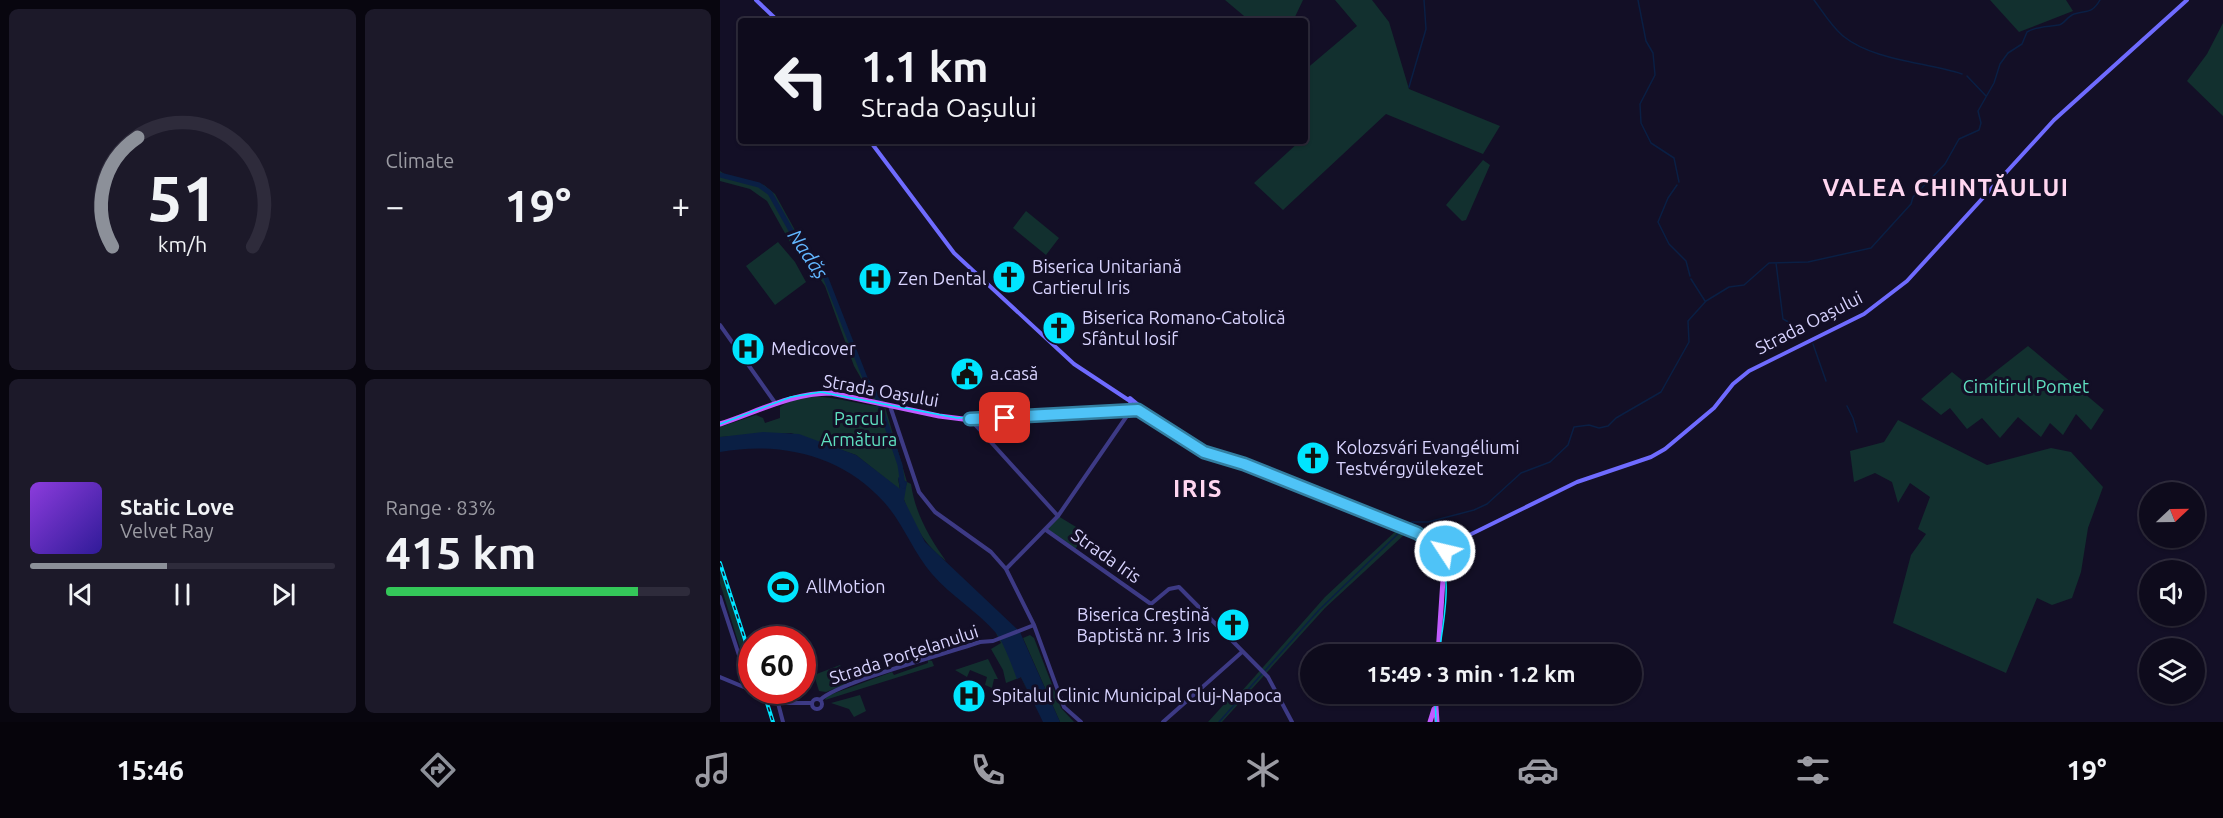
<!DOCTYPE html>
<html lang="en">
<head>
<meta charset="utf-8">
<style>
	body { margin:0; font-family:Ubuntu,sans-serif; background:#1c1929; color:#f1f3f6; height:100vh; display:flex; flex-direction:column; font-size:22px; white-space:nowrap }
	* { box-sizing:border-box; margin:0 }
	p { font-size:20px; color:#9b9ba3 }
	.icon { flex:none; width:33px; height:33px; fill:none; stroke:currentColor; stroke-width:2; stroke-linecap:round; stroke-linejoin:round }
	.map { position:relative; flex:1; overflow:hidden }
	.sheet { display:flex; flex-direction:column; gap:9px; padding:9px; background:#08060f; width:720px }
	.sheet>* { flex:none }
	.banner { position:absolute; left:18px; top:18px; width:570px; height:126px; border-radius:6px; box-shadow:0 2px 4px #0004,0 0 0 2px #2e2b3b; background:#0e0b1c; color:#f1f3f6; overflow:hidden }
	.needle { width:39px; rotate:68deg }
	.tools { position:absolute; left:1419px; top:482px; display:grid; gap:12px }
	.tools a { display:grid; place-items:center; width:66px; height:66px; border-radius:50%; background:#0e0b1c; box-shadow:0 2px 4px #0004,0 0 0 2px #2e2b3b; font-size:30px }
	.speed { position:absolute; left:18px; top:626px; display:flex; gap:12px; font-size:30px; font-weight:700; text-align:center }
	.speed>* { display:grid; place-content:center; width:78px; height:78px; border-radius:50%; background:#0e0b1c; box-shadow:0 2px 4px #0004,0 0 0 2px #2e2b3b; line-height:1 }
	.speed .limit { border:9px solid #d22; background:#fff; color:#111 }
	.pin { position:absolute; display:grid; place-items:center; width:51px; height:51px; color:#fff; margin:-26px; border-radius:12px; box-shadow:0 3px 9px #0006 }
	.me { position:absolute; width:66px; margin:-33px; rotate:305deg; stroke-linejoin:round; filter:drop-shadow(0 0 4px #0008) }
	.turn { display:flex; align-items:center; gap:21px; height:126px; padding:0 24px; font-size:27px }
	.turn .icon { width:78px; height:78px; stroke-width:2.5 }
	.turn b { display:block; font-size:42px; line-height:51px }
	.big { font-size:45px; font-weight:700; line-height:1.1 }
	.sheet .widget { flex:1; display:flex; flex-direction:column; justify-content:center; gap:9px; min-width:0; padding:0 21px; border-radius:9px; background:#1c1929 }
	.sheet .dial { align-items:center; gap:0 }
	.dial svg { height:156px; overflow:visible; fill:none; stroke:#2e2b3b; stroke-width:7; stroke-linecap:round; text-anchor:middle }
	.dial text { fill:#f1f3f6; stroke:none }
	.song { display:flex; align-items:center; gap:18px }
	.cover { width:72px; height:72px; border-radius:9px; background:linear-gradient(135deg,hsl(270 70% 55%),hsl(250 70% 35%)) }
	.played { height:6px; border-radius:3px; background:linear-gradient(90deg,#8c9099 45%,#2e2b3b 45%) }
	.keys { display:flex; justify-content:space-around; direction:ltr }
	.heat { display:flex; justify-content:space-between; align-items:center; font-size:33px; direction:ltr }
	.charge { height:9px; border-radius:4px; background:linear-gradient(90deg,#34c759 83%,#2e2b3b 0) }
	.sheet .tiles { flex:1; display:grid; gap:9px; grid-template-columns:repeat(2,1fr) }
	.trip { position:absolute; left:580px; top:644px; width:342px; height:60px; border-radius:30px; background:#0e0b1c; box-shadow:0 2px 4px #0004,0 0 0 2px #2e2b3b; font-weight:700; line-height:60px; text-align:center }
	.dock { display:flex; height:96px; justify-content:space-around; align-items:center; background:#06040b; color:#9b9ba3 }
	.dock .icon { width:42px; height:42px }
	.dock .current { color:#8c9099 }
	.dock b { font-size:27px; color:#f1f3f6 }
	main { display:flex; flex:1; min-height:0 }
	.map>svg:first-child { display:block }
	.green { fill:#12302f }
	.water { fill:#0a1f44 }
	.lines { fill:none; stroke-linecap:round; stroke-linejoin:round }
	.stream { stroke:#0a1f44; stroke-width:1.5 }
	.river { stroke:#0a1f44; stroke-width:5 }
	.tertiary { stroke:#3d3a85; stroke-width:4 }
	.secondary { stroke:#6f6bff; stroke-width:4 }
	.primary { stroke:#c25bff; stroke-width:5 }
	.tram { stroke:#00e5ff; stroke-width:1.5 }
	.rail-casing { stroke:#00e5ff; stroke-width:4 }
	.rail { stroke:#130f26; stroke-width:1.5; stroke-dasharray:4.5; stroke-linecap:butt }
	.route-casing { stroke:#337fa1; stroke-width:15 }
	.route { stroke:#4fc3f7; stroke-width:10 }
	.labels { text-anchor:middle; stroke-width:6; stroke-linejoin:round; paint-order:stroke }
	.poi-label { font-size:18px; fill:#d9d4ff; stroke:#130f26; text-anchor:start }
	.street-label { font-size:18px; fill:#d9d4ff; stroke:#130f26 }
	.park-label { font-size:18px; fill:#5fe0c0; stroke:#130f26 }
	.water-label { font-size:20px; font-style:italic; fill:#62b6ff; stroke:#130f26 }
	.district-label { font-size:24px; font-weight:bold; letter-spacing:1.5px; fill:#ffd6f0; stroke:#130f26 }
</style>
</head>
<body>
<main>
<section class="sheet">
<div class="tiles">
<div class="widget dial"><svg viewBox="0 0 100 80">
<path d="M14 69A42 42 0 1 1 86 69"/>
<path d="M14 69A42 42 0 0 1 27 13" stroke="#8c9099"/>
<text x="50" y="56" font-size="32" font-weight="700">51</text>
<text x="50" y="72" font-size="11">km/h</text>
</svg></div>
<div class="widget"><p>Climate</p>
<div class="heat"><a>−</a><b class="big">19°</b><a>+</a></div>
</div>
<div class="widget">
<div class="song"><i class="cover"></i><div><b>Static Love</b><p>Velvet Ray</p></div></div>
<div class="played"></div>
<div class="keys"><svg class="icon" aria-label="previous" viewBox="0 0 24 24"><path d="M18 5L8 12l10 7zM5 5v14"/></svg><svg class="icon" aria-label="pause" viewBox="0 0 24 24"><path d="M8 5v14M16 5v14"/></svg><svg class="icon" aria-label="next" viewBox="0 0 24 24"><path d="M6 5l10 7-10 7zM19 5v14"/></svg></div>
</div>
<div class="widget"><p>Range · 83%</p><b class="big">415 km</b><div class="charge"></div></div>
</div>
</section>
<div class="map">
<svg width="1503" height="722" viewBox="0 0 1503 722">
	<rect width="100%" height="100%" fill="#130f26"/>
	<path class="green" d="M505,0H583L573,21H530Z
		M615,0H652L669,22L689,89L780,126L763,154L666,114L563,210L534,183L580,141H585V70L637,26Z
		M1270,0H1346L1353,11L1299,32Z
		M1503,23V116L1467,81L1487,54Z
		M763,160L770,165L746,220L742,221L726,205Z
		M0,171L9,177L44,185L55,194L81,241L102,265L145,375L163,400L187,482L191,484C195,513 209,537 226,561C204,545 192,522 183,497L187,482L178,478L180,490L136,455L71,433L0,437V427L36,415L43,418L45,423L60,418V407C88,386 127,403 157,406L134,366L105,286L92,267L76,253L47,201L30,189L0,181Z
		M306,211L339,238L326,255L293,228Z
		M58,242L75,262L86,282L55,305L26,266Z
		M1308,346L1384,410L1371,430L1356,414L1343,435L1330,423L1321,437L1298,417L1280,438L1262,418L1247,429L1230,408L1221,415L1201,399L1232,372L1253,389Z
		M271,394L292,412L260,414L259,411Z
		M1178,420L1267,465L1331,448L1351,452L1383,487L1368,528L1361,572L1352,598L1332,605L1317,598L1286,673L1173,623L1191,555L1206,534L1198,529L1210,497L1190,483L1178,503L1172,482L1155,473L1134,482L1130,451L1164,442Z
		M338,516L366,533L354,551L326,530Z
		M678,529L685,534L605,608L502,722H488L517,690L521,692L605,597Z
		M0,567L31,666V684L0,583Z
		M276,633L284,635L309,695L301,677L286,683L283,670L271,649L281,643Z
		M310,635L314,638L341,708L354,722H340L303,638Z
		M268,659L278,679H274L272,688L265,685L267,677L250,670L247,677L235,670Z
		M208,660L212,661L214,666L105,700L107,696L172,672L174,675L208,663Z
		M120,665L126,675L112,680L109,685L111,687L129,683L106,692L99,691L94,675Z
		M140,695L146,711L134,717L129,709L111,703Z"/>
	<path class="water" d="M43,432L79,434L136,455L180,489L178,477L187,482L184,500L205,542L300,632L340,722H323L301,677L297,679C293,668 283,641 276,633C257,611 231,596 212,574C193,552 183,523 164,502C122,455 60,441 0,452V437Z"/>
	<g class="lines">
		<path class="stream" d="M918,0L926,41L933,53L935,75L920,104L921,123L931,143L954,158L959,182
			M1094,0C1103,12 1111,26 1123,36C1154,61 1206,62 1242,74
			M1247,76L1266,96
			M689,87L706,29L704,0
			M957,185L948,198L938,222L949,244L966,261L970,276
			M1056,263L1063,319L1081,329
			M971,279L985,301
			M1093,344L1106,381
			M1127,406L1133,418L1137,432
			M686,526L692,522H708L754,510L767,504L801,473L830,462L848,445L854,427L869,425L879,428L888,426L896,418L941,392L969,342L968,321L986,301L1009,287L1024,285L1049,263L1088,262L1151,248L1191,204L1193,197L1225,164L1239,139L1259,130L1261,123L1258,111L1274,83L1280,64L1288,53L1302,44L1307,32C1317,26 1328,27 1339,25C1344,24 1348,16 1354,14C1367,10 1372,14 1380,0
			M499,722L599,610L683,529"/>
		<path class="river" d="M0,175L39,185L50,193L82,250L105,276L145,378L157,397L180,465L183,486"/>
		<path class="tertiary" d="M0,325L56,404
			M170,406L199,492L215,512L271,552L286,569L314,625L344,707L361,722
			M250,419L338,516
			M326,530L431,604L449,589L459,587L548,677L572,722
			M286,569L338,516L411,410
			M0,597L31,692
			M0,677L62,703H92
			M92 704a5 5 0 1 1 10 0a5 5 0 1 1-10 0Z
			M100,700C118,682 229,653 260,642L273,641L314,625
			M58,703L63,722
			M443,722L522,652"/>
		<path class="secondary" d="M36,0L58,21
			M150,141L234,253L354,364L410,401L412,409
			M410,398L434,418
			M725,547L857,482L931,457L945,449L994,408L1013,384L1029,371L1144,314L1187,281L1334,120L1467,0"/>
		<path class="primary" d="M250,419L418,410L485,452L524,464L703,536L713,544L723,564
			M0,424C37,412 71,393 111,393L219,416L251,420
			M712,542L722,545L725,550L718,654
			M715,693L717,722
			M710,722L714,709"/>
		<path class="tram" d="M0,424L71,397L101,392L237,418L404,408L425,412L485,451L524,463L710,540C737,567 723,620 719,654
			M715,693L716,722"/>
		<defs>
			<path id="rail" d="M0,563L32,661
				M43,690L53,722"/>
		</defs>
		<use href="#rail" class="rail-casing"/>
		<use href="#rail" class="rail"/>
	</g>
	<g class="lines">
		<defs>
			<path id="route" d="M285,418L250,419L418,410L484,452L524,464L697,533L712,543L724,546L725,551"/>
		</defs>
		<use href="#route" class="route-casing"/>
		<use href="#route" class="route"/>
	</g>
	<defs>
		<symbol id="church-disc" viewBox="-11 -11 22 22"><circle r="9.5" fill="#00e5ff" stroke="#130f26"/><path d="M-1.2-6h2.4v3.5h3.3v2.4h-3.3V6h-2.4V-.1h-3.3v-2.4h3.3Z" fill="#111"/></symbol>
		<symbol id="hospital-disc" viewBox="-11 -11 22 22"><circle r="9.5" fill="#00e5ff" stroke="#130f26"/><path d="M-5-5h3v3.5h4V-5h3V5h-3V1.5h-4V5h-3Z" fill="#111"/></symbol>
		<symbol id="civic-disc" viewBox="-11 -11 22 22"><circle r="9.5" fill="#00e5ff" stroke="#130f26"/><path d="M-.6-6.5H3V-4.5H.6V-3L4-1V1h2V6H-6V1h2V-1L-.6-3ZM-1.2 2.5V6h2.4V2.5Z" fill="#111"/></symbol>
		<symbol id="stadium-disc" viewBox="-11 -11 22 22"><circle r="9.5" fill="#00e5ff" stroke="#130f26"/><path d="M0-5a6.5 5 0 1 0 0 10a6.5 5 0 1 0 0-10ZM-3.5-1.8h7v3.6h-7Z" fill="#111"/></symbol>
	</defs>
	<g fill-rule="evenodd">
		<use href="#church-disc" x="270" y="258" width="38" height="38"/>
		<use href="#hospital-disc" x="136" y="260" width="38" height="38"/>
		<use href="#church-disc" x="320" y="309" width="38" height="38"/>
		<use href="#hospital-disc" x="9" y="330" width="38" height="38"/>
		<use href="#civic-disc" x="228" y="355" width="38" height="38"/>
		<use href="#church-disc" x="574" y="439" width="38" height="38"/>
		<use href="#stadium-disc" x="44" y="568" width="38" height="38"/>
		<use href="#church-disc" x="494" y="606" width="38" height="38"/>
		<use href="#hospital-disc" x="230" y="677" width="38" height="38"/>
	</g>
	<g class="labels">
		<g class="poi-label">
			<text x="312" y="273">Biserica Unitariană<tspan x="312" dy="21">Cartierul Iris</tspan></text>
			<text x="178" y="285">Zen Dental</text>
			<text x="362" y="324">Biserica Romano-Catolică<tspan x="362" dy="21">Sfântul Iosif</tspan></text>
			<text x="51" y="355">Medicover</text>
			<text x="270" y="380">a.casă</text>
			<text x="616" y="454">Kolozsvári Evangéliumi<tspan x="616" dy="21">Testvérgyülekezet</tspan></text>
			<text x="86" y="593">AllMotion</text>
			<text x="490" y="621" text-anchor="end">Biserica Creștină<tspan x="490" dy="21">Baptistă nr. 3 Iris</tspan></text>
			<text x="272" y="702">Spitalul Clinic Municipal Cluj-Napoca</text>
		</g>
		<g class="street-label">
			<text transform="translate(1089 323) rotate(-27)" y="6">Strada Oașului</text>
			<text transform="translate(161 391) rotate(10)" y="6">Strada Oașului</text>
			<text transform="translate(386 556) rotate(35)" y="6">Strada Iris</text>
			<text transform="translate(184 655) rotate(-18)" y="6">Strada Porțelanului</text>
		</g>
		<g class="park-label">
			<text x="1306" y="393">Cimitirul Pomet</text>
			<text x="139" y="425">Parcul<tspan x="139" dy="21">Armătura</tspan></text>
		</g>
		<g class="water-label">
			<text transform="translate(88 254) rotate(56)" y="7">Nadăș</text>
		</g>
		<g class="district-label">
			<text x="1226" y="196">VALEA CHINTĂULUI</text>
			<text x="478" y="497">IRIS</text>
		</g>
	</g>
</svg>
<div class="tools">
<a><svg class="needle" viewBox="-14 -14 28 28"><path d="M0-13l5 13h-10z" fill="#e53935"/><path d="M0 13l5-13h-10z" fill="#9b9ba3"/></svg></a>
<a><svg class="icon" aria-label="sound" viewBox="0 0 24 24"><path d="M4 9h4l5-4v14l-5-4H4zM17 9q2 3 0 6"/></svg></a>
<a><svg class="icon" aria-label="layers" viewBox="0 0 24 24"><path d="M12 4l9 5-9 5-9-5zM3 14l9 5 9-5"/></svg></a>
</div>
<div class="speed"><div class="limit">60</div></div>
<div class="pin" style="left:285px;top:418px;background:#d93025"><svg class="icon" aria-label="arrive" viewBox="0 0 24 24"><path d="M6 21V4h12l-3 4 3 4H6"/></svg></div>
<svg class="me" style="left:725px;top:551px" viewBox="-20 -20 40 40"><circle r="17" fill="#4fc3f7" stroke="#fff" stroke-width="3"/><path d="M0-11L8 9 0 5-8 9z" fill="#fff"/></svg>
<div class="trip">15:49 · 3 min · 1.2 km</div>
<div class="banner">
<div class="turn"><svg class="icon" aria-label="left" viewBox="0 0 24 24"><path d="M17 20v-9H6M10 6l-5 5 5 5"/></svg><div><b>1.1 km</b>Strada Oașului</div></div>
</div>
</div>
</main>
<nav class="dock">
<b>15:46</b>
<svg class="icon current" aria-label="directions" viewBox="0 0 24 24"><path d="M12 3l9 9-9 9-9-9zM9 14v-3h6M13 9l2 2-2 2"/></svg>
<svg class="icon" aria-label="music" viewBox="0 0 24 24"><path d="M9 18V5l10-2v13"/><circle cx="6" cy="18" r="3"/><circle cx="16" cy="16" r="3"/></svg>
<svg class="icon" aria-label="phone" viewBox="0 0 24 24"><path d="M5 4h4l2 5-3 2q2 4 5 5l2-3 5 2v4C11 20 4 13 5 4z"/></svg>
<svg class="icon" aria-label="climate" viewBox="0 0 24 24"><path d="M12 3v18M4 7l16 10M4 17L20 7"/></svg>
<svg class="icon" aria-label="car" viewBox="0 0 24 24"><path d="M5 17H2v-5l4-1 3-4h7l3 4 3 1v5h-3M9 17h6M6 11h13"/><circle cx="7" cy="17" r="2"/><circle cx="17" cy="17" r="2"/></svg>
<svg class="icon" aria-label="filters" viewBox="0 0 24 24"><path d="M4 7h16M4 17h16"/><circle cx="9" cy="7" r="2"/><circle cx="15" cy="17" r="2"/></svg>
<b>19°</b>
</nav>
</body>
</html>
